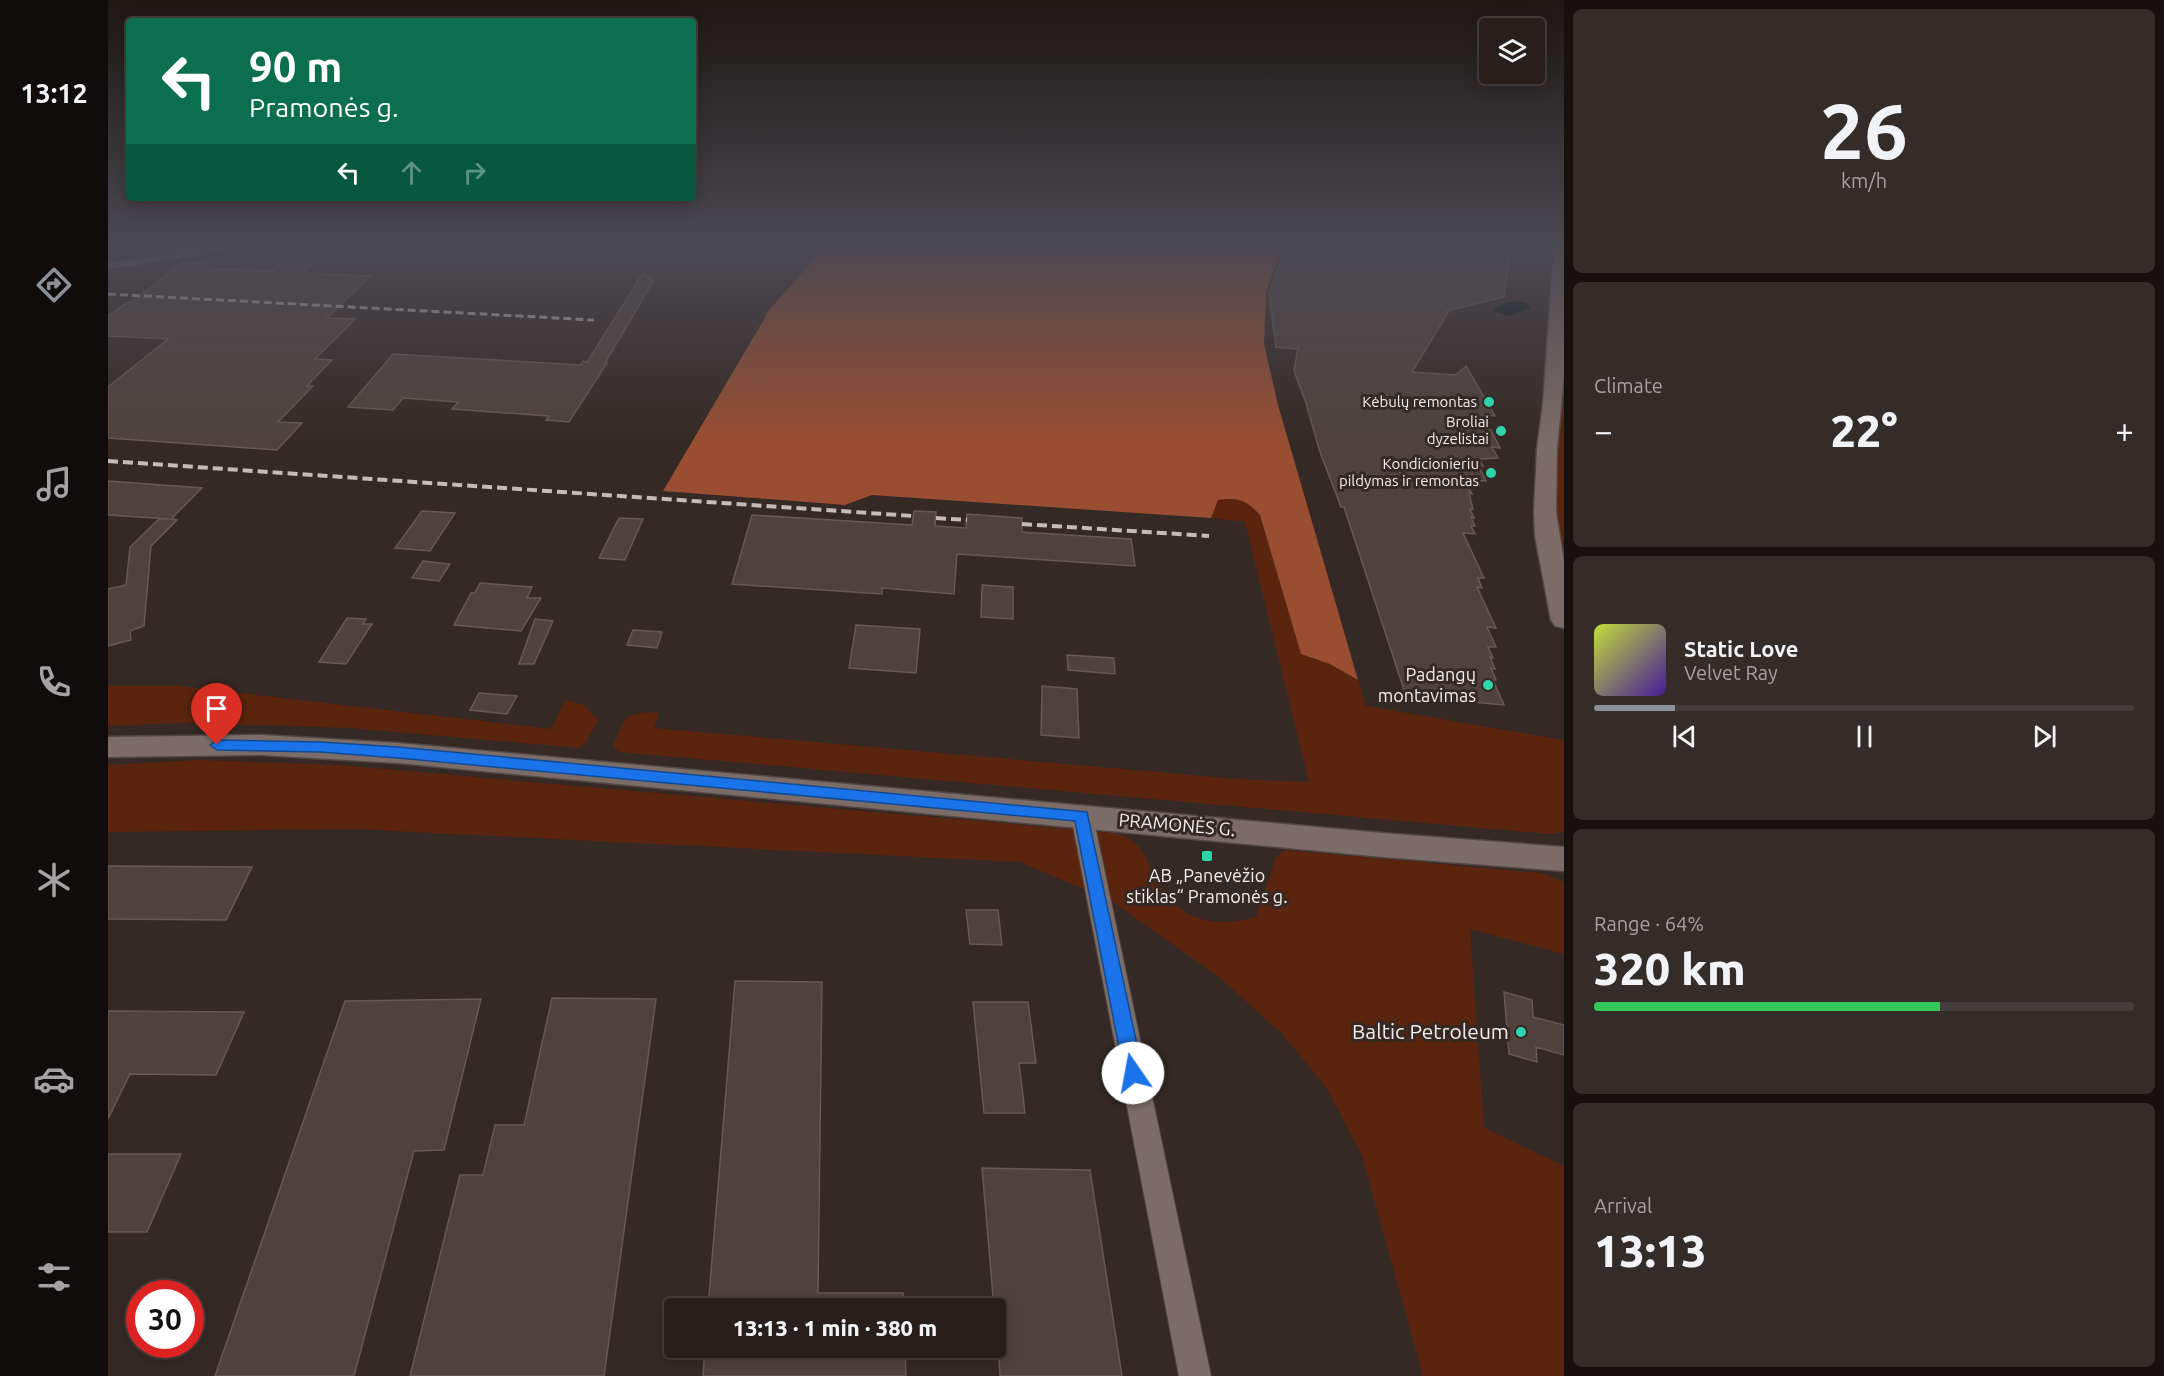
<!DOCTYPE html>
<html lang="en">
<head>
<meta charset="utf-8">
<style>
	body { margin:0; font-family:Ubuntu,sans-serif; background:#342c29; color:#f1f3f6; height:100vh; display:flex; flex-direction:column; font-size:22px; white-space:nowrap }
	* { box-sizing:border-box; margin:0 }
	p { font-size:20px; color:#a5a2a3 }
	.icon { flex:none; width:33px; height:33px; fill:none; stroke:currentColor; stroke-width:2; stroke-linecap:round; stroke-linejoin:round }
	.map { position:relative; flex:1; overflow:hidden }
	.sheet { display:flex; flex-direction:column; gap:9px; padding:9px; background:#16110f; width:600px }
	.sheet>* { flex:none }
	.top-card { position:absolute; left:18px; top:18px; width:570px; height:183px; border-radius:6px; box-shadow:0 3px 15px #0003,0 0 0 2px #443d3b; background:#0b6e4f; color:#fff; overflow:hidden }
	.buttons { position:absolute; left:1371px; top:18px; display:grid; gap:12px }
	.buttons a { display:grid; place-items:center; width:66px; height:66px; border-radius:6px; background:#281f1c; box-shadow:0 3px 15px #0003,0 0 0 2px #443d3b; font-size:30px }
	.speed { position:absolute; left:18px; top:1280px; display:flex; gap:12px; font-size:30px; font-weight:700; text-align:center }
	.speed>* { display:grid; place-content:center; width:78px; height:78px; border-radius:50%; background:#281f1c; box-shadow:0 3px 15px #0003,0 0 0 2px #443d3b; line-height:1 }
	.speed .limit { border:9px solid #d22; background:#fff; color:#111 }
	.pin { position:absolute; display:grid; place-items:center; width:51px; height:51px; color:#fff; margin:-62px -26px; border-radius:50% 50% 50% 0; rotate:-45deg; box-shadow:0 0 6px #0007 }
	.pin .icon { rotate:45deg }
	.me { position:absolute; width:66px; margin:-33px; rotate:348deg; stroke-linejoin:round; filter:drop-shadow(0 0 4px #0008) }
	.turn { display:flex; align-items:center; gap:21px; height:126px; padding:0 24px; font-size:27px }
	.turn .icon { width:78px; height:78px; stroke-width:2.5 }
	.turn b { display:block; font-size:42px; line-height:51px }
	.lanes { display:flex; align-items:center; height:57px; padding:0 24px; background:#0003; justify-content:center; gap:30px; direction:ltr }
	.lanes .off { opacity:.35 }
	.big { font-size:45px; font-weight:800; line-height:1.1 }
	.sheet .widget { flex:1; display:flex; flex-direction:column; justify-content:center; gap:9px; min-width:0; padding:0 21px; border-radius:9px; background:#342c29 }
	.sheet .dial { align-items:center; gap:0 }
	.dial b { font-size:78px; line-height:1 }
	.song { display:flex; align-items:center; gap:18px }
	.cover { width:72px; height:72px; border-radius:9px; background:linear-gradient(135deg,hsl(70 70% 55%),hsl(260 70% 35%)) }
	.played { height:6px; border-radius:3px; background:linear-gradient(90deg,#8c9099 15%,#443d3b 15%) }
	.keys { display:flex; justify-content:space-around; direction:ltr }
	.heat { display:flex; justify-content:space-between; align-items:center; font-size:33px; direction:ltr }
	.charge { height:9px; border-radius:4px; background:linear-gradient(90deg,#34c759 64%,#443d3b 0) }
	.trip { position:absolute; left:556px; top:1298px; width:342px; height:60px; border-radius:6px; background:#281f1c; box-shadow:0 3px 15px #0003,0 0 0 2px #443d3b; font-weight:800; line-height:60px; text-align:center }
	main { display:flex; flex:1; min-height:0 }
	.dock { display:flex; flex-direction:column; width:108px; justify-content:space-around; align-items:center; background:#100c0b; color:#a5a2a3 }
	.dock .icon { width:42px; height:42px }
	.dock .active { color:#8c9099 }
	.dock b { font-size:27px; color:#f1f3f6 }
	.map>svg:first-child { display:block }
	.green { fill:#5a240e }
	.forest { fill:#994e32 }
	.water { fill:#071510 }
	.building { fill:#4f423d; stroke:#665853; stroke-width:1.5 }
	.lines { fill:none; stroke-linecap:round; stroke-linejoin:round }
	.minor-casing { stroke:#504643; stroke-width:2 }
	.secondary-casing { stroke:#504643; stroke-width:3 }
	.minor { fill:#7b6c67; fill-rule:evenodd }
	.secondary { fill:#7b6c67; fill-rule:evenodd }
	.rail-far1 { stroke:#c5bbb8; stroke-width:3; stroke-dasharray:8 4; stroke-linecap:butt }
	.rail { stroke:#c5bbb8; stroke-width:4; stroke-dasharray:10 5; stroke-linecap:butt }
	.route { fill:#1a73e8; stroke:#114b97; stroke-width:1.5 }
	.poi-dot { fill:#2ed4ab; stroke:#352925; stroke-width:2 }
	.labels { text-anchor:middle; stroke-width:6; stroke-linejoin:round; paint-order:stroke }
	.far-poi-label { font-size:15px; fill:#f5ece9; stroke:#352925; text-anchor:end }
	.poi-label { font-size:18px; fill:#f5ece9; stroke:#352925; text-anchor:end }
	.street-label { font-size:18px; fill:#f5ece9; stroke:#352925 }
	.near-poi-label { font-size:21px; fill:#f5ece9; stroke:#352925; text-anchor:end }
</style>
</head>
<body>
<main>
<nav class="dock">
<b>13:12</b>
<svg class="icon active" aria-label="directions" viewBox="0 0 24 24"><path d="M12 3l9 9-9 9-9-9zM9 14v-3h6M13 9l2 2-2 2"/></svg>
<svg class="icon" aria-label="music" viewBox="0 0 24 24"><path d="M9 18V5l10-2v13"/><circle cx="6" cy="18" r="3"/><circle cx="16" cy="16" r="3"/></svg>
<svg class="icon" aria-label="phone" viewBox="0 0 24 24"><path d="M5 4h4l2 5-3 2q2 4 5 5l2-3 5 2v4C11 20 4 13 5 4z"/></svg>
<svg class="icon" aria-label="climate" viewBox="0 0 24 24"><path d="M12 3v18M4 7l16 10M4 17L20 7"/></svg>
<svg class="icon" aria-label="car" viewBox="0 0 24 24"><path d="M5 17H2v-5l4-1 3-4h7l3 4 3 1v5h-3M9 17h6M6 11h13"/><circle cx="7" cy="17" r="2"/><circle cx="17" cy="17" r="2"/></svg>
<svg class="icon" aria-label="filters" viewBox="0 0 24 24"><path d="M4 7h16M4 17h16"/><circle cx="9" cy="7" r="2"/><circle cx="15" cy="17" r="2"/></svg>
</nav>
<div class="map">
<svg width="1456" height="1376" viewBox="0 0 1456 1376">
	<rect width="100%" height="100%" fill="#352925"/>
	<path class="green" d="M1456,337V577L1447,523Z
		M1125,498L1141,503L1152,515L1193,653L1222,664L1250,680L1258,706L1456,740V832L1442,834L511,752L505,745C519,714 516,713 551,712L546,728L1129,779L1201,782L1137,522L1103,518L1110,499Z
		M0,686H71L443,729L457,700L476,705L490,720L478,742L471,748L243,728L75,723L0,726Z
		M90,760L230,765L1006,833C1041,841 1037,866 1055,891C1078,923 1112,927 1148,917L1168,857L1177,850L1433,873L1456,882V954L1362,929L1376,1128L1456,1166V1376H1315L1254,1156L1218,1087L1173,1033L1112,978L1004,901L912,862L245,829L0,832V765Z"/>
	<path class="forest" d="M715,249H1173L1158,292L1156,344L1170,405L1250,680L1222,664L1193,654L1152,515C1138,500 1131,497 1110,500L1103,518L764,495L737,505L555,491L662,309Z"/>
	<path class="water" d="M1406,301L1418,303L1422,308L1402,316L1384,311L1389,306Z"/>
	<path class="building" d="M1177,249H1403L1396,297L1338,311H1341L1304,372L1348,375L1358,366L1387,416L1375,415L1392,448L1384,447L1390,458L1371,459L1375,466L1370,465L1378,481L1357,480L1364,494L1361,493L1365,509H1362L1366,518L1363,517L1367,526H1363L1367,534L1355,533L1376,578H1370L1374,588L1369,587L1388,628L1379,627L1388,647H1380L1385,658L1382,657L1387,669L1383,668L1388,680H1385L1396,705L1298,696L1236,507H1233L1212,452L1198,403L1186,371L1190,349L1168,347L1161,294Z
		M184,254L215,256L195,273L263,276L219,318L247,319L207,359L224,360L199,386H205L170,422L194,423L169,450L0,438V387L60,339L0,336V316L20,302H24L74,262L98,263L92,268L163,271Z
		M535,273L546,280L497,363H499L461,422L438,420L441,416L344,409L350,402L295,398L285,410L240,407L285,354L473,365L475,361L479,362Z
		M0,481L94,488L63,519L69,520L43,546L36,626L22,631L23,640L0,646V589L18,585L22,547L51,519H61L0,515Z
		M314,511L347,513L322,551L287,548Z
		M806,511L828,512L827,526L858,528L859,514L914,518V532L1023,539L1027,566L849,554L846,594L774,588V594L624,584L644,515L804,525Z
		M511,518L535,519L517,560L491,558Z
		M315,561L342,564L331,581L304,578Z
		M372,583L424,587L419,598H433L413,631L346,625L363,593H367Z
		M874,585L905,587V619L873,617Z
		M239,618L258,619L255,624H264L238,664L211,662Z
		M427,619L445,621L426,664H411Z
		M748,625L812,629L808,673L741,668Z
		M525,630L554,632L549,648L519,645Z
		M959,655L1006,658L1007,674L960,670Z
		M934,686L969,689L971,738L933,735Z
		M371,693L409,696L399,714L362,710Z
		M0,866L144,867L118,920L0,919Z
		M858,910H890L894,945L862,944Z
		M627,981L714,982L710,1293H795L796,1308H600Z
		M1396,992L1424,1000L1425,1017L1456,1025V1055L1428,1047L1429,1062L1401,1054Z
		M444,998L548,999L496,1376H302L352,1175H375L387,1125H416Z
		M373,999L336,1150L306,1151L246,1376H107L237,1001Z
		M865,1002H920L928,1063H911L917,1113H876Z
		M0,1011L136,1012L108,1075L22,1074L0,1119Z
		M0,1154H73L39,1232H0Z
		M874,1168L982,1170L1014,1376H892L888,1308H886Z
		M597,1347H797L798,1376H595Z"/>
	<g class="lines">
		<defs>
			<path id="minor" d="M86,249H114L108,252L0,269V263Z
				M974,808L982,810L985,816L1103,1376H1071L963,816L966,810Z"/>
			<path id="secondary" d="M1446,249H1456V376L1449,449L1448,512L1456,561V628L1447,626L1443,620L1427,536L1426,512L1429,449L1435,403Z
				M154,735L290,743L1274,833L1456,847V871L1274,857L290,763L154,755L0,757V737Z"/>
		</defs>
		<use href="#minor" class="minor-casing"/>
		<use href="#secondary" class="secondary-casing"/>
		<use href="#minor" class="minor"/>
		<use href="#secondary" class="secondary"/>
		<path class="rail-far1" d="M0,294L486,320"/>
		<path class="rail" d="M0,461L805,516
			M828,518L859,520
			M914,524L1101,536"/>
	</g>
	<linearGradient id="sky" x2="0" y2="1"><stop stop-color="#1d1714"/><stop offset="0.56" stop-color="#4b4951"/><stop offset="1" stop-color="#4b4951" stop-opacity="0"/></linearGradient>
	<rect width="1456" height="442" fill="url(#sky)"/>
	<path class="route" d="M109,740L212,742L290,747L979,812L1035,1073L1032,1079L1025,1081L1019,1079L1016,1073L967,821L290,758L212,752L109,750L102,745Z"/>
	<g class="poi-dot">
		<circle cx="1381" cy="402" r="6"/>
		<circle cx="1393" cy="431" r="6"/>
		<circle cx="1383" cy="473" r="6"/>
		<circle cx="1380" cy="685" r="6"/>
		<rect x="1093" y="850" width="12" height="12" rx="3"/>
		<circle cx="1413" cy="1032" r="6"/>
	</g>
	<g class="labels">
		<g class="far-poi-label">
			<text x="1369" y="407">Kėbulų remontas</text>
			<text x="1381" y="427">Broliai<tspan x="1381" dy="17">dyzelistai</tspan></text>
			<text x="1371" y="469">Kondicionieriu<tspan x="1371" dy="17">pildymas ir remontas</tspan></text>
		</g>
		<g class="poi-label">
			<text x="1368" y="681">Padangų<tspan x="1368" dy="21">montavimas</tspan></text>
			<text x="1099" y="882" text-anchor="middle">AB „Panevėžio<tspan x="1099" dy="21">stiklas“ Pramonės g.</tspan></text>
		</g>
		<g class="street-label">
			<text transform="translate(1069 825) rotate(5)" y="6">PRAMONĖS G.</text>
		</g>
		<g class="near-poi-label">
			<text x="1401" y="1039">Baltic Petroleum</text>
		</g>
	</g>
</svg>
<div class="buttons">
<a><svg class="icon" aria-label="layers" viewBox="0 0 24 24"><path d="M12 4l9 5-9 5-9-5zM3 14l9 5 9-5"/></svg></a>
</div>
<div class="speed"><div class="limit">30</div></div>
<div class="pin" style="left:109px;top:745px;background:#d93025"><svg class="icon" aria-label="arrive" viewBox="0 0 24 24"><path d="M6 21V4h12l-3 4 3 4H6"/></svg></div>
<svg class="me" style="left:1025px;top:1073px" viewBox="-20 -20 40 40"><circle r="19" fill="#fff"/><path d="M0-13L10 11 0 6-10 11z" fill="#1a73e8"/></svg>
<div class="trip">13:13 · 1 min · 380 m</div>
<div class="top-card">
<div class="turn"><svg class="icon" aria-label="left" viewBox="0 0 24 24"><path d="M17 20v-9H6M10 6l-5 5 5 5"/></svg><div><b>90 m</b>Pramonės g.</div></div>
<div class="lanes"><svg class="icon" aria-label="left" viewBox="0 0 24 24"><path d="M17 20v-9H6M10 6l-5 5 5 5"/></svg><svg class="icon off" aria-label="ahead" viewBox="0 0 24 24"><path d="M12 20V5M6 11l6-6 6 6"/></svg><svg class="icon off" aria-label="right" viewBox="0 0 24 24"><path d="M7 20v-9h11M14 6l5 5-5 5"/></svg></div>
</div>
</div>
<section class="sheet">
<div class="widget dial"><b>26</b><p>km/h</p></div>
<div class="widget"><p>Climate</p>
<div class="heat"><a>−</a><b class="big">22°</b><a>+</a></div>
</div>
<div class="widget">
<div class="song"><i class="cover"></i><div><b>Static Love</b><p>Velvet Ray</p></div></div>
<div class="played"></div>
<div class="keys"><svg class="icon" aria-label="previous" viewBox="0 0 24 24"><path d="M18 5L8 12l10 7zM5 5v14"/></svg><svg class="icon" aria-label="pause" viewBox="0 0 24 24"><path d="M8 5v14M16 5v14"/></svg><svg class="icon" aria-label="next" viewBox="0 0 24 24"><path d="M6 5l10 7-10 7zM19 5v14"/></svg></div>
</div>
<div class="widget"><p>Range · 64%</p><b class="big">320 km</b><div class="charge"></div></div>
<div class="widget"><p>Arrival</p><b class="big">13:13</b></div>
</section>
</main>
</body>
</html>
